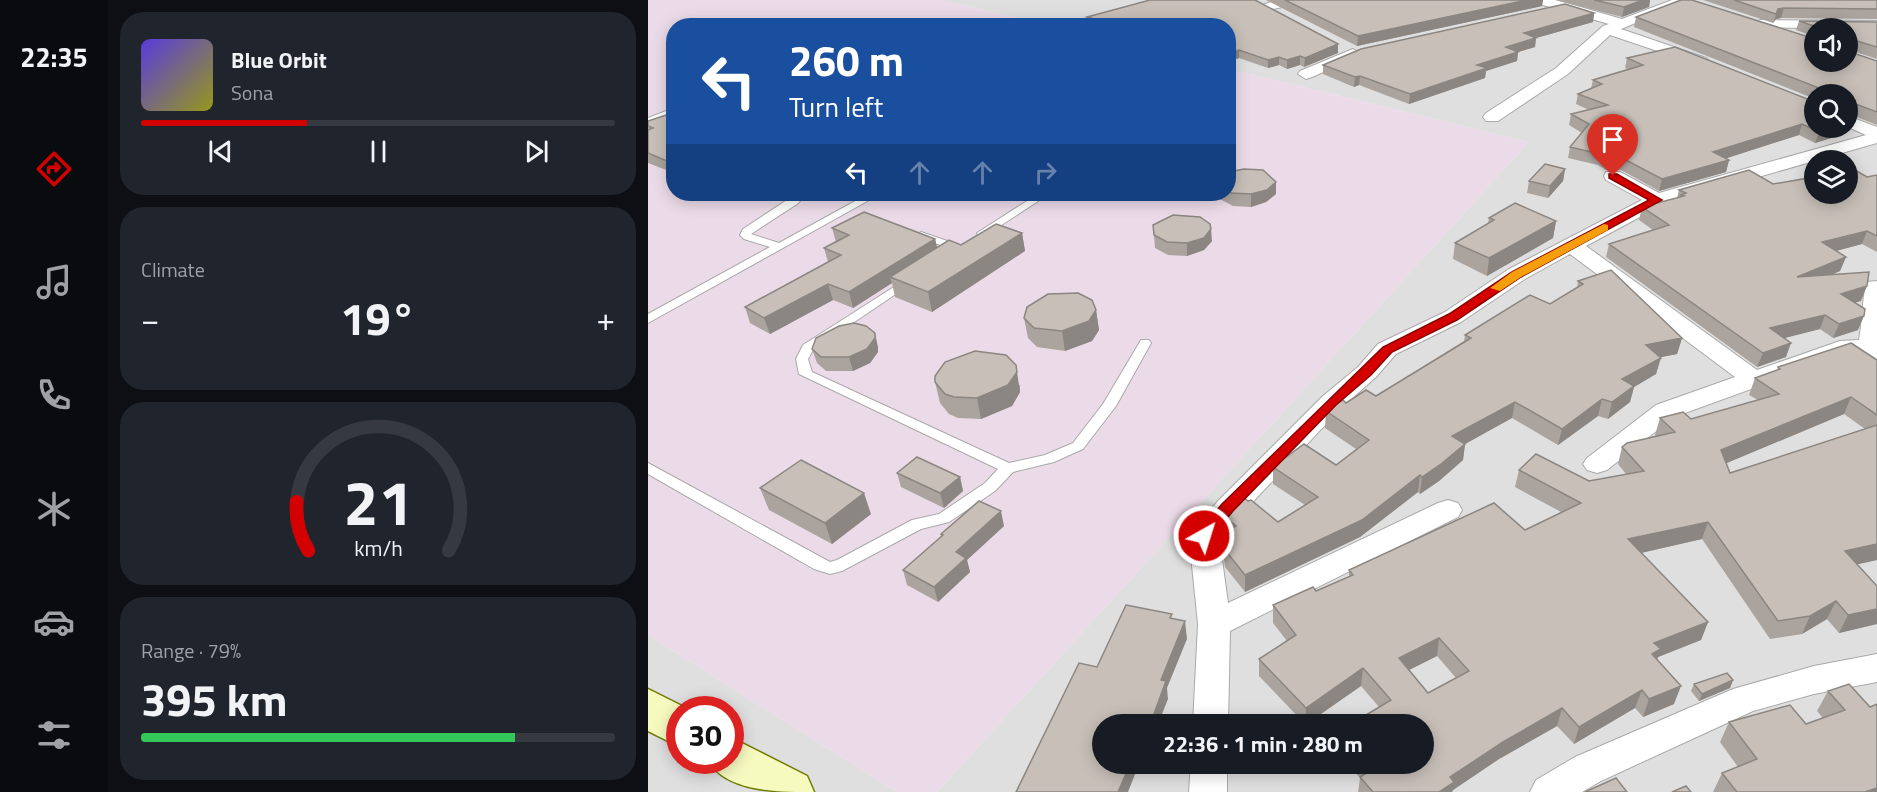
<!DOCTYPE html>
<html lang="en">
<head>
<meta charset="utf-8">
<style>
	body { margin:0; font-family:"Titillium Web",sans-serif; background:#20242c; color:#f1f3f6; height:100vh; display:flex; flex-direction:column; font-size:22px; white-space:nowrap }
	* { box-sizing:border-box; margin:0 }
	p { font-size:20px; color:#9ea1a6 }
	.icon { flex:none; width:33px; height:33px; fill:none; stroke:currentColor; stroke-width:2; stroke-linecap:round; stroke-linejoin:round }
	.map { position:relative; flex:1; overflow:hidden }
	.sheet { display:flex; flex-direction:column; gap:12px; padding:12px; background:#0d0f14; width:540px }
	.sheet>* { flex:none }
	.top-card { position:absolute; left:18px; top:18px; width:570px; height:183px; border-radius:24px; box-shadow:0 3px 15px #0003; background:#1a4fa0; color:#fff; overflow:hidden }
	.controls { position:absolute; left:1156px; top:18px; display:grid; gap:12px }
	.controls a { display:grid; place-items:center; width:54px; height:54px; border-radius:50%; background:#171b24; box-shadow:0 3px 15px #0003; font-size:30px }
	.speed { position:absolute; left:18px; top:696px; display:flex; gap:12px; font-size:30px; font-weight:700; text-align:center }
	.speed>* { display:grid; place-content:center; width:78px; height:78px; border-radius:50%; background:#171b24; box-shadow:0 3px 15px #0003; line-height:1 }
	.speed .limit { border:9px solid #d22; background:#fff; color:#111 }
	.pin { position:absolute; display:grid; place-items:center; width:51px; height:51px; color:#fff; margin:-62px -26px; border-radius:50% 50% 50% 0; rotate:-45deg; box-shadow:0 0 6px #0007 }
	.pin .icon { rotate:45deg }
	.me { position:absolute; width:66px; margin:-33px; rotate:39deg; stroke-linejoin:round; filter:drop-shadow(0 0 4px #0008) }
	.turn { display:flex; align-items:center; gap:21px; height:126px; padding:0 24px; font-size:27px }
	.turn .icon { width:78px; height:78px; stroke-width:2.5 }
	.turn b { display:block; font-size:42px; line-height:51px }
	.lanes { display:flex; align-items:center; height:57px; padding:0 24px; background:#0003; justify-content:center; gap:30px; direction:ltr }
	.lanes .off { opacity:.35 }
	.big { font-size:45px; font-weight:700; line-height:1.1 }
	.sheet .widget { flex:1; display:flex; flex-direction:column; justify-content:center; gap:9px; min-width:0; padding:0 21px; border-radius:24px; background:#20242c }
	.sheet .dial { align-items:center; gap:0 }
	.dial svg { height:156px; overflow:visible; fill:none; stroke:#363941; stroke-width:7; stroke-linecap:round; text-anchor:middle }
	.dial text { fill:#f1f3f6; stroke:none }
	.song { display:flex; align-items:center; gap:18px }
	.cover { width:72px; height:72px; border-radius:9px; background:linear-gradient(135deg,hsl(250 70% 55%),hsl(60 70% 35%)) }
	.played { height:6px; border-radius:3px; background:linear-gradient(90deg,#d40000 35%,#363941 35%) }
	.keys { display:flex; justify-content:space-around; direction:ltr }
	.heat { display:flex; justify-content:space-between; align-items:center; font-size:33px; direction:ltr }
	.charge { height:9px; border-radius:4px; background:linear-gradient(90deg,#34c759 79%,#363941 0) }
	.trip { position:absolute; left:444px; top:714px; width:342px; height:60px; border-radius:30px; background:#171b24; box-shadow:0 3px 15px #0003; font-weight:700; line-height:60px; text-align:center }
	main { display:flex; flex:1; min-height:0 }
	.menu { display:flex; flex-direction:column; width:108px; justify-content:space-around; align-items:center; background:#090b0e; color:#9ea1a6 }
	.menu .icon { width:42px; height:42px }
	.menu .current { color:#d40000 }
	.menu b { font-size:27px; color:#f1f3f6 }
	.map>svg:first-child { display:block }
	.residential { fill:#e0dfdf; fill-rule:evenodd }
	.industrial { fill:#ebdbe8 }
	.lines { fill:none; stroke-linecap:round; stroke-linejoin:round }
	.lane-casing { stroke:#a9a9a9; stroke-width:2 }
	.street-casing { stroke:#a9a9a9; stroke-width:2 }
	.secondary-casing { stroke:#707d05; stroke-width:3 }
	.lane { fill:#fff; fill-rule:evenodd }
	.street { fill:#fff; fill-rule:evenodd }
	.secondary { fill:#f7fabf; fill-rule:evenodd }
	.wall { fill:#aba49e; fill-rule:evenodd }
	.shaded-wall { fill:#8b8681 }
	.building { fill:#c7bfb8; stroke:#8b8681; stroke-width:1.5; fill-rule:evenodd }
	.route { fill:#d40000; stroke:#8a0000; stroke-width:1.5 }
	.slow { fill:#f59e0b }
</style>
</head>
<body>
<main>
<nav class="menu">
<b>22:35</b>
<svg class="icon current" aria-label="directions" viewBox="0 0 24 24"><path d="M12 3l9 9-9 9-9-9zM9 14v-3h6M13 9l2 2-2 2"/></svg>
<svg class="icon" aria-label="music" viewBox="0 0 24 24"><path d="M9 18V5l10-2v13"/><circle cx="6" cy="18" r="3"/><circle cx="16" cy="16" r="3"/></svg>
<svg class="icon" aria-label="phone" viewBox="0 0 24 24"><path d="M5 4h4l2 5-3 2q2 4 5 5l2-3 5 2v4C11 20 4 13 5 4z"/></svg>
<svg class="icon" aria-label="climate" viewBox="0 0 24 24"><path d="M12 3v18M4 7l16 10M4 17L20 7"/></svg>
<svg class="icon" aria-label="car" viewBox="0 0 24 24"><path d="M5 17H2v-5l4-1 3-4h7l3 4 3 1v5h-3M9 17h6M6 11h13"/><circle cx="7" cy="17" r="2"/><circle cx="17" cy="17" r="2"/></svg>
<svg class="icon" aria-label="filters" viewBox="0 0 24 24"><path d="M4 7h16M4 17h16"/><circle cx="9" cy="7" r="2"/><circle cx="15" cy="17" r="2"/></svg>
</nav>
<section class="sheet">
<div class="widget">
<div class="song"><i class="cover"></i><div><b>Blue Orbit</b><p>Sona</p></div></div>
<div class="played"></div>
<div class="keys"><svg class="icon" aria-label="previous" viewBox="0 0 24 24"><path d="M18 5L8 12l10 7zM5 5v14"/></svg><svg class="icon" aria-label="pause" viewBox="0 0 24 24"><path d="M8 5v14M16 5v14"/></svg><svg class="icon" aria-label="next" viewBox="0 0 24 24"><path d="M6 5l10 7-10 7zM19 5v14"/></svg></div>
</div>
<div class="widget"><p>Climate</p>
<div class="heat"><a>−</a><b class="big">19°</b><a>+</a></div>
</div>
<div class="widget dial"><svg viewBox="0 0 100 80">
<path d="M14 69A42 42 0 1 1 86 69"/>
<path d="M14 69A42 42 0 0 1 8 44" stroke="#d40000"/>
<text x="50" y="56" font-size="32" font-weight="700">21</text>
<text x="50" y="72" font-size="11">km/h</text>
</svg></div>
<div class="widget"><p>Range · 79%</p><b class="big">395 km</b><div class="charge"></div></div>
</section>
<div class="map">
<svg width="1229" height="792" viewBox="0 0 1229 792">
	<rect width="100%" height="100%" fill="#f2efe9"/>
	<path class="residential" d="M294,0H1229V792H289L881,142L581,69L580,26L400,25ZM1167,28H1200V62H1167ZM1167,94H1200V128H1167ZM1167,160H1200V194H1167ZM454,724H776V764H454Z
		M0,635L249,792H0ZM32,710H82V760H32Z"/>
	<path class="industrial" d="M0,0H294L400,25L26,26V194H580L581,69L881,142L289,792H249L0,635Z"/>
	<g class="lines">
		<defs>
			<path id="lane" d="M26,108V114L0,124V118Z
				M148,194H159L149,204L103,234L131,243L220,194H232L0,323V314L122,247L96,239L92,235L95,229Z
				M390,194H401L338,235H330L329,233Z
				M273,232L314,246L316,248L310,251L269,237L268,235Z
				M260,278L266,281L264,283L165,350L160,359L164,372L361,463L397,455L425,443L455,404L493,340H501L503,343L468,406L435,449L406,462L365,472L347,491L301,522L273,529L194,571L182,574L166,569L0,474V463L182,562L189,560L264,520L291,514L337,483L350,469L151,374L148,359L155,345Z"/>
			<path id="street" d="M629,0H654L652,3L616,11L609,7Z
				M886,0H908L974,19L1024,0H1043L973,29L1058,58L1061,61L1053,66L1048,64L962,35L920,74L850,121H838L835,117L838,113L908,68L955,26L961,24L888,3Z
				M1112,20L1229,21V29L1107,27L1105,24Z
				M705,49L713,54L710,57L664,77L658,79L650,74L652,71Z
				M1200,116L1229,127V143L1016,204L938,246L1109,370L1192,341L1211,340C1214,327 1215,289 1219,282L1229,281V361L1214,355L1202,353L1026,417L959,470L949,473L939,470L935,464L939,458L1008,405L1087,377L922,254L877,279L813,322L748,354L728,377L693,408L571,538L580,603L790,503L800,500L810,503L814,510L810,517L582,631L580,724H545L550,624L541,536L570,501L675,396L710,367L730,344L797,312L861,269L994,200L958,180L956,176L958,172H972L1011,193L1218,135L1200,127Z
				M1229,654V682L1166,694L1105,711L953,781L934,792H882L888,780L927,757L1085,689L1166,666Z
				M543,764H579V792H541Z"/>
			<path id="secondary" d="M0,689L42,710H32V747L0,731Z
				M82,737L159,776L166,792C129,792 78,792 60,760H82Z"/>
		</defs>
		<use href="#lane" class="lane-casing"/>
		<use href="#street" class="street-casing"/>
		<use href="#secondary" class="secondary-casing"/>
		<use href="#lane" class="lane"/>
		<use href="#street" class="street"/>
		<use href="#secondary" class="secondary"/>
	</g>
	<path class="wall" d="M502,0H607L690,44V53L656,67L652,65L639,69L631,65L620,68L591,58L585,60L580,58V26L439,25V17Z
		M618,0H895L894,6L709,46Z
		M907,0H1002L1001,7L974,17Z
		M1055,0H1229V19L1133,18L1128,19L1125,23Z
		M946,13L945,22L888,38L887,47L870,52L869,61L838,71L837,78L761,104L711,85L706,87L675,74V65Z
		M988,17L1167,62L1200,28H1167V37L1148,30L1151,21L1229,22V59L1202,50V52L1229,61V125L1201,114L1200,116V94H1167V99L986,27Z
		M979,58L1167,102V128L1193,135L1167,143L1151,135L1077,158L1081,160L1078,172L1011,191L973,170H958L950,165L920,158L922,147L934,133L921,125L923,114L941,110L928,104L930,94L943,88L945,80L980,69L977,68Z
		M26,114V173L0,163V121Z
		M917,169L915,181L900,198L879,193L881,181Z
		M580,172L628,182V194L618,202L603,207L585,206L566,196V194H580Z
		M1229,175V252L1214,244L1188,251L1198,257L1192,271L1185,274L1213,301L1207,302L1210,330L1185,338L1172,329L1136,338L1138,357L1109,367L958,257L961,244L1005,230L991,220L994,207L1029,198L1031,190L1125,184L1167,176V194Z
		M841,218L908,221L905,238L839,276L805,259L807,243L840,224Z
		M505,225L564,241L556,250L539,256L520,255L507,248Z
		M184,228L287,239L289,248L313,245L374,233L377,251L284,312L247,297L244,283L205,308L185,300L122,334L102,323L97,307L180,262L176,248L188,242Z
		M930,281L1034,338L1029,354L1012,357L1008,374L986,387L982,402L960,419L950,416L910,445L864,418L817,444L815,460L791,481L772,494L770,492L712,537L597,592L577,567L575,549L574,532L578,531L577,517L630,522L657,505L625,484V467L688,465L708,449L677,428L678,411L698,403L728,396L816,341L817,335L902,304L929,288Z
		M448,310L451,330L444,341L417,351L389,347L380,338L376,318Z
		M230,347V352L222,363L205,371H178L169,363L164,349Z
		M1229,360V560L1209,564L1229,586V624L1191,633L1179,619L1154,634L1122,639L1054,539L993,553L1060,622L1053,640L1010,657L1009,659L1026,704L995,717L987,708L926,744L909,726L851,759L805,790L804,792H710L712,778L700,764H776L731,707L713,686L659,724H657L611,676V659L639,641L625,623V605L668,591L701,577V570L877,530L913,512L867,487L871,470L941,481L978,474L970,464L974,447L1008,437L1007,435L1012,418L1043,419L1110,400L1101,395L1107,378L1129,370L1130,367ZM1196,414L1217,429L1082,473L1078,463ZM789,656L808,678L780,693L761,670Z
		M287,382L372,385V392L364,406L333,419L310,418L301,414L292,403Z
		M249,473L312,477L315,491L296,508L253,487Z
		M112,488L223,514L184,544L121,510Z
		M356,526L319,560L322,572L290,602L259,585L255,570L293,537V534Z
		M1085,680L1082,688L1051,701L1043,691L1046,684Z
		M1180,691L1222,707L1229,792H1065L1074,773L1090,767L1072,742L1081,722L1158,724L1175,718L1169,711Z"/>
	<path class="shaded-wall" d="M879,0H895L894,6L709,46L710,36Z
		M995,0H1002L1001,7L974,17L976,7Z
		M1136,8L1133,18L1128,19L1125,23L1130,9Z
		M946,13L945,22L888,38L887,47L870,52L869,61L838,71L837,78L761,104L762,94L829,65L858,47L876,33Z
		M690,44V53L656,67L657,58Z
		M591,50V58L585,60V52Z
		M652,56V65L639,69V60Z
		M631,57V65L620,68V60Z
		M712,76L711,85L706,87L707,77Z
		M1154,124L1151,135L1061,164L1065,152Z
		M1186,128H1196L1193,135L1167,143L1171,132Z
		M1081,160L1078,172L1011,191L1014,179Z
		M917,169L915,181L900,198L902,186Z
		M628,182V194L618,202L603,207V194Z
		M908,221L905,238L839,276L841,258Z
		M563,229L564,241L556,250L539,256V243Z
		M1219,231L1214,244L1169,256L1174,242Z
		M374,233L377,251L284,312L280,292Z
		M287,239L291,254L242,277L244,283L205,308L201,292Z
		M1198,257L1192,271L1144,291L1149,277Z
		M180,284L185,300L122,334L116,318Z
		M1219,286L1213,301L1187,308L1193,294Z
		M448,310L451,330L444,341L417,351L414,331Z
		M1177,315L1172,329L1117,343L1122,328Z
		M1216,316L1210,330L1185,338L1191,324Z
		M227,333L230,347V352L222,363L205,371L201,357Z
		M1034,338L1029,354L994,361L998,345Z
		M1143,343L1138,357L1109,367L1115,353Z
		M1013,358L1008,374L986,387L982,402L960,419L964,402L974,379Z
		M368,365L372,392L364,406L333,419L329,398Z
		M1203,397L1196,414L1067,468L1073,450Z
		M954,399L950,416L910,445L914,429Z
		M867,402L864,418L817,444L815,460L791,481L772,494L774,477L804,436Z
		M772,475L770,492L712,537L597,592V575Z
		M312,477L315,491L296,508L292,493Z
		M216,493L223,514L184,544L177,523Z
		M353,511L356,526L319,560L322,572L290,602L286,587L308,552Z
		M1060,522L1054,539L975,557L980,539Z
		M1229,544V560L1189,569L1197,551Z
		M1188,601L1179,619L1154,634L1162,616Z
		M1229,609V624L1191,633L1200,615Z
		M537,621L539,639L519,688L520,699L510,724H503V722L513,680Z
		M1060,622L1053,640L1010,657L1006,667L998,672L1006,643Z
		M791,638L789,656L749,676L751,658Z
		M715,668L713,686L658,724V708Z
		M1085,680L1082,688L1051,701L1054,694Z
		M1033,686L1026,704L995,717L1001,699Z
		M994,690L987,708L926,744L931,727Z
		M914,708L909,726L851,759L805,790L804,792H791L802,777L855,742Z
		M482,764H491L480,792H470Z
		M1229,788V792H1217Z"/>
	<path class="building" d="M502,0H607L690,44L657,58L652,56L639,60L631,57L620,60L591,50L585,52L580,49V26H473L439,17Z
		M637,0H879L710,36Z
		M946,0H995L976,7Z
		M1033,0H1044L1167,39V62H1200V28H1172L1151,21L1229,22V47L1202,39V52L1229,61V112L1205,103L1202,105V111H1200V94H1172L1171,88L988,17Z
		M1086,0H1229V9L1136,8L1130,9L1128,14Z
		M917,4L946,13L876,33L888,38L858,47L870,52L829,65L839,68L762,94L712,76L707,77L675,65L713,49Z
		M1027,47L1167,102V108H1164L1167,109V128H1186L1171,132L1154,124L1065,152L1081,160L1014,179L976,159L960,158L952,154L922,147L941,124L923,114L960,105L930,94L954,84L945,80L995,65L979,58Z
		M24,113L26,114V164L0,153V130L5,128L0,126V121Z
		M897,164L917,169L902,186L881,181Z
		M1200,166L1219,177L1229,175V236L1219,231L1174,242L1198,257L1149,277L1221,272L1219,286L1193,294L1217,309L1216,316L1191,324L1177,315L1122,328L1143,343L1115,353L961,244L1021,225L994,207L1036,196L1033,195L1038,193L1031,190L1101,170L1125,184L1167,177V194H1200Z
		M596,169L615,170L628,182L619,190L603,194L584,193L580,191V172Z
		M867,203L908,221L841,258L807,243L846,220L841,218Z
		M216,212L287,239L201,292L180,284L116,318L97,307L193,255L176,248L201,235L184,228Z
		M525,215L552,217L562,224L563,229L556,238L539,243L519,242L506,235L505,225Z
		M348,224L374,233L280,292L242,277L301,240L313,245Z
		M963,270L1034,338L998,345L1013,358L974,379L986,386L964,402L954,399L914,429L867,402L804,436L817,444L793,464L774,477L772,475L714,520L597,575L577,550L574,532L588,526L577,517L596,498L600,501L603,500L630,522L670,497L625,467L656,444L688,465L721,440L678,411L682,407L695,400L698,403L718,390L728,396L823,338L817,335L882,295L902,304L935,284L930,281Z
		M430,293L444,300L448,310L441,321L414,331L386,328L376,318L379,307L400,294Z
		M206,323L218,326L227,333V338L219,349L201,357H173L164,349L168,338L191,326Z
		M1203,343L1229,360V415L1203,397L1073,450L1082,473L1229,425V544L1197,551L1229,586V609L1200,615L1188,601L1162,616L1130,621L1060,522L980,539L1060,622L1006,643L1013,649L1004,654L1033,686L1001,699L994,690L931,727L914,708L855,742L802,777L806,782L791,792H725L712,777L722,771L716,764H776V724H703L743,700L715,668L658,708L611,659L648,635L625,605L665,587L668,591L705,575L701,570L846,503L877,530L933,503L871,470L888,454L941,481L996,471L974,447L979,443L1027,432L1012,418L1035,412L1043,419L1131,394L1107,378L1132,369L1130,367ZM791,638L821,671L780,693L751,658Z
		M327,351L358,355L368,365L369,372L360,385L329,398L306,397L297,394L287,382V376L297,362Z
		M269,457L312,477L292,493L249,473Z
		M153,460L216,493L177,523L112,488Z
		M331,501L353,511L308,552L318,558L286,587L255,570L295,535L293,534Z
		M478,605L524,614L522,618L537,621L513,680L518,681L503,722L499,721L498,724H454V764H482L470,792H368L431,663L449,667Z
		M1079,673L1085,680L1054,694L1046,684Z
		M1201,684L1222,707L1229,704V788L1217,792H1089L1074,773L1109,759L1081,722L1142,705L1158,724L1197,710L1180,691Z
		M968,778L979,792H937Z
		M1038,786L1043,792H1024Z"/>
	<path class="route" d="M961,174H969L1014,200L873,277L809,320L744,352L723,375L688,405L585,511L561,540H550L548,536L550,532L574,504L735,347L801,314L864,272L1001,200L961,178Z"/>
	<path class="slow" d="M956,224L960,225V230L873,277L852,291L842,288L864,272Z"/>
</svg>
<div class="controls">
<a><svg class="icon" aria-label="sound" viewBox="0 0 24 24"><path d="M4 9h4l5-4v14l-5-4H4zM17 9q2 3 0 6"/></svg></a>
<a><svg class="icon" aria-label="search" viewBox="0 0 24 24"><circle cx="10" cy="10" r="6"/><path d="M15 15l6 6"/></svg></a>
<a><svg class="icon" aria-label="layers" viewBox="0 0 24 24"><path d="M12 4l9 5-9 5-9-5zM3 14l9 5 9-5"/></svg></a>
</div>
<div class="speed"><div class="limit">30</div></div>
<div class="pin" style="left:965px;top:176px;background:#d93025"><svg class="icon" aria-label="arrive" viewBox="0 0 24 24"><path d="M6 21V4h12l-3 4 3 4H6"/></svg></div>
<svg class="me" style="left:556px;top:536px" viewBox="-20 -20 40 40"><circle r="17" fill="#d40000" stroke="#fff" stroke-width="3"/><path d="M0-11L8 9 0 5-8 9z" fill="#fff"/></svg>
<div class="trip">22:36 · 1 min · 280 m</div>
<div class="top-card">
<div class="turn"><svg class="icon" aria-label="left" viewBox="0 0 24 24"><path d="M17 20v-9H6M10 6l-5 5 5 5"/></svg><div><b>260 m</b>Turn left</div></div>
<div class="lanes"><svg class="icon" aria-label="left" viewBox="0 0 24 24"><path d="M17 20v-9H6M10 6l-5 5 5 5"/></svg><svg class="icon off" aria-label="ahead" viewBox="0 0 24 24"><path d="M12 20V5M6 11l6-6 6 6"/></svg><svg class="icon off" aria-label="ahead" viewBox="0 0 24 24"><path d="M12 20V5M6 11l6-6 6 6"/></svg><svg class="icon off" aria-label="right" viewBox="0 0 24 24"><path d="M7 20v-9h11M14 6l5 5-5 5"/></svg></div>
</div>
</div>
</main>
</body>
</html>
